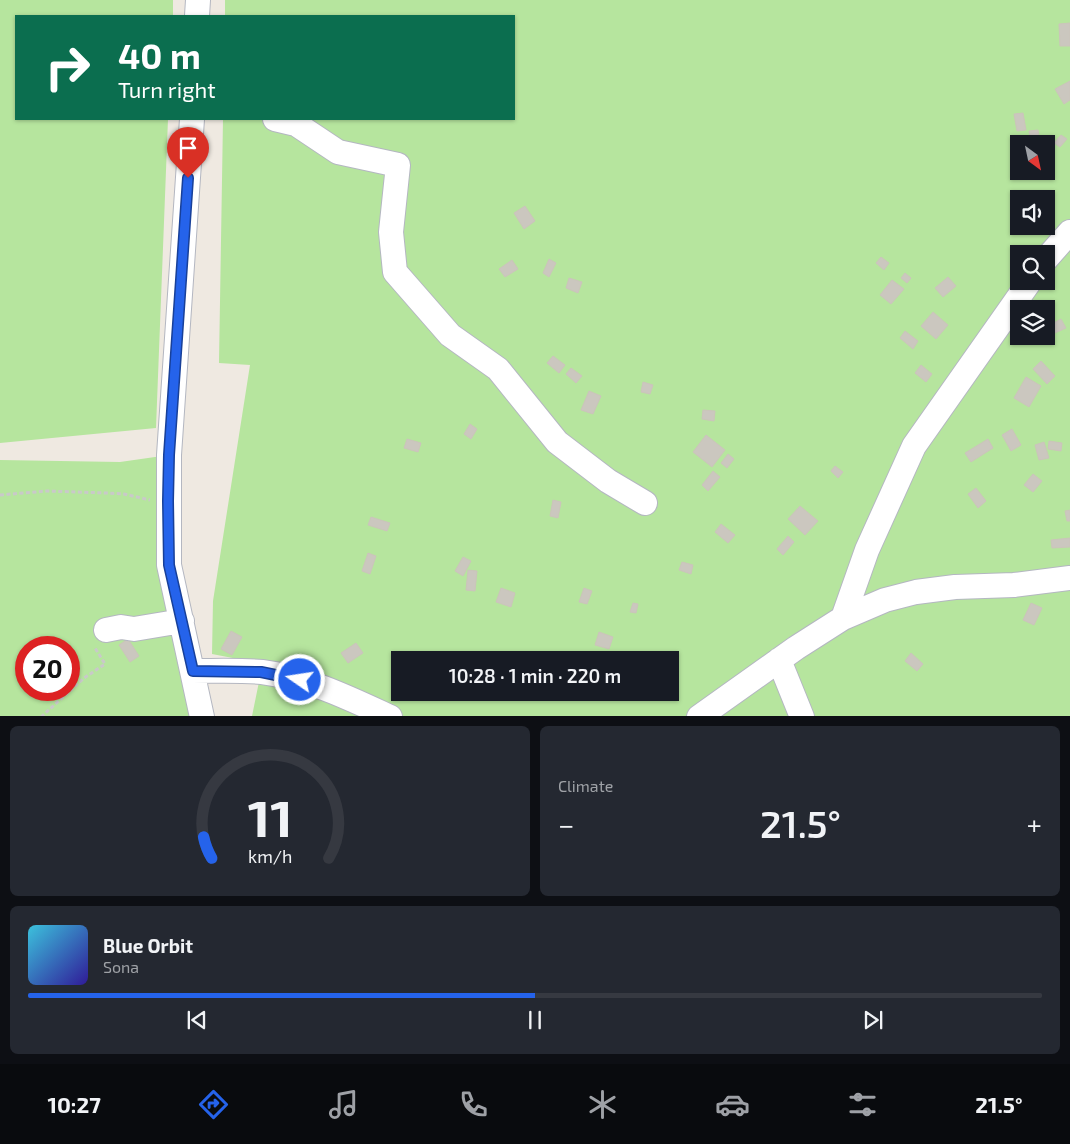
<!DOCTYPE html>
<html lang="en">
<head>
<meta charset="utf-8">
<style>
	body { margin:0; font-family:"Exo 2",sans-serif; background:#242831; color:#f1f3f6; height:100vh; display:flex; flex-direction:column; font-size:19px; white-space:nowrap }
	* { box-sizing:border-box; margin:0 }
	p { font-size:16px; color:#9ea1a6 }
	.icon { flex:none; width:28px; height:28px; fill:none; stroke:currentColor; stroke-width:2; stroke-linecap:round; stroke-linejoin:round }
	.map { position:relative; height:716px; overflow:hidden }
	.drawer { display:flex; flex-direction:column; gap:10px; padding:10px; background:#0d0f14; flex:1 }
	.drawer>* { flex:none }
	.banner { position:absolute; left:15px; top:15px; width:500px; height:105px; border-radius:0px; box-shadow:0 1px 4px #0004; background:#0b6e4f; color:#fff; overflow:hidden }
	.needle { width:32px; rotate:147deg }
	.fabs { position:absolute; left:1010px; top:135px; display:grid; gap:10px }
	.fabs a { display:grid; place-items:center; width:45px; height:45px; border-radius:0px; background:#171b24; box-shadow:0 1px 4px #0004; font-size:25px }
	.speed { position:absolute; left:15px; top:636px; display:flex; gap:10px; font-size:25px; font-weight:700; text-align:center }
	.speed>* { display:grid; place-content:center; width:65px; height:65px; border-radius:50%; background:#171b24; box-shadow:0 1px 4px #0004; line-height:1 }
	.speed .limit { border:8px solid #d22; background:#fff; color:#111 }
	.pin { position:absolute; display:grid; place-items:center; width:42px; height:42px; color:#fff; margin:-51px -21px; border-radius:50% 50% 50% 0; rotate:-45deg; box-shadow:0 0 5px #0007 }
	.pin .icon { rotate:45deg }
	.me { position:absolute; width:55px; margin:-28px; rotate:283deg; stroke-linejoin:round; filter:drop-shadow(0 0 4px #0008) }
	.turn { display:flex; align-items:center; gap:18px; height:105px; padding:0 20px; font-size:22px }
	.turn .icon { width:65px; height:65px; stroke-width:2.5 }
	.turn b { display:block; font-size:35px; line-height:42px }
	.big { font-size:38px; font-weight:600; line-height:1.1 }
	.drawer .card { flex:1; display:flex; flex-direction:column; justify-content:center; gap:8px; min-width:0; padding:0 18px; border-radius:8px; background:#242831 }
	.drawer .dial { align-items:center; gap:0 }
	.dial svg { height:130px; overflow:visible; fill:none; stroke:#363941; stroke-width:7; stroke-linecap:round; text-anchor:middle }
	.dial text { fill:#f1f3f6; stroke:none }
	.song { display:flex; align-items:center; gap:15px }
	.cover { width:60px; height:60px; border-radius:8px; background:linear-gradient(135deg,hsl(190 70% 55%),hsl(250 70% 35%)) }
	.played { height:5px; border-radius:2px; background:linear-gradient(90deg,#2563eb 50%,#363941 50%) }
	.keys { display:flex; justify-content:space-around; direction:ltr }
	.heat { display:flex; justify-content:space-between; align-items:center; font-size:28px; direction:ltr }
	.drawer .tiles { flex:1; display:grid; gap:10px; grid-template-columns:1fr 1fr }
	.card:last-child { grid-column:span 2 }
	.trip { position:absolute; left:391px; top:651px; width:288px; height:50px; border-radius:0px; background:#171b24; box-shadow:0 1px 4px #0004; font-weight:600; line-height:50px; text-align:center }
	.tabs { display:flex; height:80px; justify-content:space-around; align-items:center; background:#090b0e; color:#9ea1a6 }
	.tabs .icon { width:35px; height:35px }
	.tabs .current { color:#2563eb }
	.tabs b { font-size:22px; color:#f1f3f6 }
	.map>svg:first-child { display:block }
	.green { fill:#b6e59e; fill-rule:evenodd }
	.building { fill:#cbc7bf; stroke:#cbc5ba }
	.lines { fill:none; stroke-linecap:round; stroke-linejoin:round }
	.minor-casing { stroke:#b4b7c1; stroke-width:26 }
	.path { stroke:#c9c9c9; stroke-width:3; stroke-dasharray:4 2.5; stroke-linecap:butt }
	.minor { stroke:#fff; stroke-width:24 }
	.route-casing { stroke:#184099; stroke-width:12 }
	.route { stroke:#2563eb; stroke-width:9 }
</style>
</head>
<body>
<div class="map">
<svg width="1070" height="717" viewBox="0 0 1070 717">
	<rect width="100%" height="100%" fill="#efe9e1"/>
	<path class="green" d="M0,0H173V16H16V119H168L156,428L0,443Z
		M225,0H1070V716H252L261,672L259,663L212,654L213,601L250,365L219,363L223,119H514V16H225ZM1019,144H1046V171H1019ZM1019,199H1046V226H1019ZM1019,254H1046V281H1019ZM1019,309H1046V336H1019ZM400,660H670V692H400Z
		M169,455L168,501L202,716L0,717V460L120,462ZM26,648H69V690H26Z"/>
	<path class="building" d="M1070,23V46H1060L1059,24Z
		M1070,81V100L1064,104L1055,89Z
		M1023,113L1026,130L1017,131L1014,114Z
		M1038,130L1040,142L1031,143L1029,131Z
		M1061,135L1067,139L1060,147L1054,143Z
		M525,206L535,221L524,229L514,213Z
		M881,257L889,263L884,270L876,263Z
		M549,259L556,263L549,277L543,273Z
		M512,260L518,269L505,277L499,269Z
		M905,273L911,278L907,283L901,278Z
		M948,277L956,286L943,297L935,288Z
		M569,278L582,282L578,293L566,288Z
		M892,280L904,289L891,304L880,295Z
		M933,312L948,325L936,339L921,326Z
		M1061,319L1066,328L1044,338L1043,336H1046V327Z
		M905,331L918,341L913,349L900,338Z
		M553,356L565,365L559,373L547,363Z
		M1041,361L1055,376L1047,384L1033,369Z
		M921,365L932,374L926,382L915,373Z
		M571,368L582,376L576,383L566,374Z
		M1026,377L1041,386L1029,407L1014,398Z
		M643,382L653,385L650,394L641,392Z
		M589,391L601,396L593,414L581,410Z
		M703,410L715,411L714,421L702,419Z
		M470,424L477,429L471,439L464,434Z
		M1012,429L1021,445L1011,451L1002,435Z
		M706,435L725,450L712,467L693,452Z
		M407,439L421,443L418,452L404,448Z
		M988,439L993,448L971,462L965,453Z
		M1049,441L1062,443L1061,451L1048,449Z
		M1044,442L1049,458L1039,460L1035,445Z
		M728,454L734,459L727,468L721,463Z
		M835,466L843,472L838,478L831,471Z
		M713,471L720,477L708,491L702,485Z
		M1033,474L1042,481L1033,492L1024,485Z
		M976,488L986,501L978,508L968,494Z
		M553,500L561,502L558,518L550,516Z
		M800,506L818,521L805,535L788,519Z
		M1070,510V521H1067L1065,511Z
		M371,517L390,523L387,531L368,525Z
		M721,524L735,535L728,543L715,532Z
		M788,536L794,542L783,555L777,549Z
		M1070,538V547L1052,548L1051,540Z
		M368,553L376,556L370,574L362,571Z
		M463,557L471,561L463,576L455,571Z
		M682,562L693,565L691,574L679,570Z
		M468,570L477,571L475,591L466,590Z
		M501,588L515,593L511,607L496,602Z
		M584,588L592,591L587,604L579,602Z
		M633,603L638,604L636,613L630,612Z
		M1031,603L1042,608L1034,625L1023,620Z
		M231,631L242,637L232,655L221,649Z
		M599,632L613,637L609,649L595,645Z
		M128,639L139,656L130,662L119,645Z
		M356,643L363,653L348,663L341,653Z
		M911,653L923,664L917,671L905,661Z"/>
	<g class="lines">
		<defs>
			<path id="minor" d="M197,16L198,0
				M192,119L169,455V565L202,717
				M275,119L296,124L338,152L398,165L391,232L395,272L450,335L498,369L557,442L608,481L645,503
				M1046,259L1070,232
				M843,618L867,550L914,446L1030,281
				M106,630L121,627L134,629L182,621
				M779,660L802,717
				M193,671C216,671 240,670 262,672C308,678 349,698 390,717
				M699,717L796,648L843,618L885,600L916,592L955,587L1014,585L1070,578"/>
		</defs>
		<use href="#minor" class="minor-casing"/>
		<path class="path" d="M0,495L47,491L106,493L124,494L150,500
			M41,717L84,678L105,664L95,648"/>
		<use href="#minor" class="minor"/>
	</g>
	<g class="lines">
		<defs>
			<path id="route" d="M188,178L169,455L168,501L169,565L193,671L261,672L300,680"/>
		</defs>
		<use href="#route" class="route-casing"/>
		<use href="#route" class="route"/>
	</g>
</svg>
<div class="fabs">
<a><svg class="needle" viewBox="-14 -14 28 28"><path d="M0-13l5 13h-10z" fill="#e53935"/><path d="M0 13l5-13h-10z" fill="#9ea1a6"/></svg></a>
<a><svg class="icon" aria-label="sound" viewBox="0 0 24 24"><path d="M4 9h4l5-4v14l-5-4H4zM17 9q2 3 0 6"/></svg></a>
<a><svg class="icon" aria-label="search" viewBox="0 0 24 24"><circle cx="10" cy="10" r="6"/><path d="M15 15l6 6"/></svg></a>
<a><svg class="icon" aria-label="layers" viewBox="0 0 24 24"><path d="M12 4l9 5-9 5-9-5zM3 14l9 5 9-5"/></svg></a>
</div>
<div class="speed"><div class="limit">20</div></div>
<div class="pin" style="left:188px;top:178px;background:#d93025"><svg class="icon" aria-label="arrive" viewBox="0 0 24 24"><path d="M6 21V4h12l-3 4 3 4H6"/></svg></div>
<svg class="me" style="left:300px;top:680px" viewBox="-20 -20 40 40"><circle r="17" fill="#2563eb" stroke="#fff" stroke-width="3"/><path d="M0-11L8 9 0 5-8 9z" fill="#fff"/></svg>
<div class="trip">10:28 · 1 min · 220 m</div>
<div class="banner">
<div class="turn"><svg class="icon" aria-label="right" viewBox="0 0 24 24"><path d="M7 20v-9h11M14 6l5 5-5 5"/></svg><div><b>40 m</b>Turn right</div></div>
</div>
</div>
<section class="drawer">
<div class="tiles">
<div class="card dial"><svg viewBox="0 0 100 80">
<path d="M14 69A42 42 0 1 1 86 69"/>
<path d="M14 69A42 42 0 0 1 9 56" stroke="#2563eb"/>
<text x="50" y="56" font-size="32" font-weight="700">11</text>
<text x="50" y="72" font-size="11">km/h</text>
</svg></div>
<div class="card"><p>Climate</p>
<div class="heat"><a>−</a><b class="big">21.5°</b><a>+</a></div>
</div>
<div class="card">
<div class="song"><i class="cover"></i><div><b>Blue Orbit</b><p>Sona</p></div></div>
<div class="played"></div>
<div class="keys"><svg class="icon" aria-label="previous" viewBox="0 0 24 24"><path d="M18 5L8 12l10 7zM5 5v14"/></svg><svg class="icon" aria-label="pause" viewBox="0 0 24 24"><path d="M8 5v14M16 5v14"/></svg><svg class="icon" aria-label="next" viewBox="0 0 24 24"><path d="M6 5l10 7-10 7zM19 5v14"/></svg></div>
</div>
</div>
</section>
<nav class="tabs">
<b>10:27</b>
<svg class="icon current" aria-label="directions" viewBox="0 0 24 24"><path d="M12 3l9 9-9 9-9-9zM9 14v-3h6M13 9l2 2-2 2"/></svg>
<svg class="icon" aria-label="music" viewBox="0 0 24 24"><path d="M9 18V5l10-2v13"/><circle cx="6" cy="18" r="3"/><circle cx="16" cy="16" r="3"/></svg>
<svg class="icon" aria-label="phone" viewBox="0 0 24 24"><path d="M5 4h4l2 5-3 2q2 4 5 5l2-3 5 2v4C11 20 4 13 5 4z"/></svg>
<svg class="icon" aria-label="climate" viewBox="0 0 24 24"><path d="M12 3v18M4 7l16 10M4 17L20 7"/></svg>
<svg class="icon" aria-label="car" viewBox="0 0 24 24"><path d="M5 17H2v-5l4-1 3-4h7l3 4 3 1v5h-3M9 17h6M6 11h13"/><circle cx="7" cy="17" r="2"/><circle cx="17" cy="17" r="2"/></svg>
<svg class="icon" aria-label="filters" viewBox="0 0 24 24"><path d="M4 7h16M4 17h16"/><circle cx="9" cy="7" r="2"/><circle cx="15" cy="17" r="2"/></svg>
<b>21.5°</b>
</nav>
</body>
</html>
